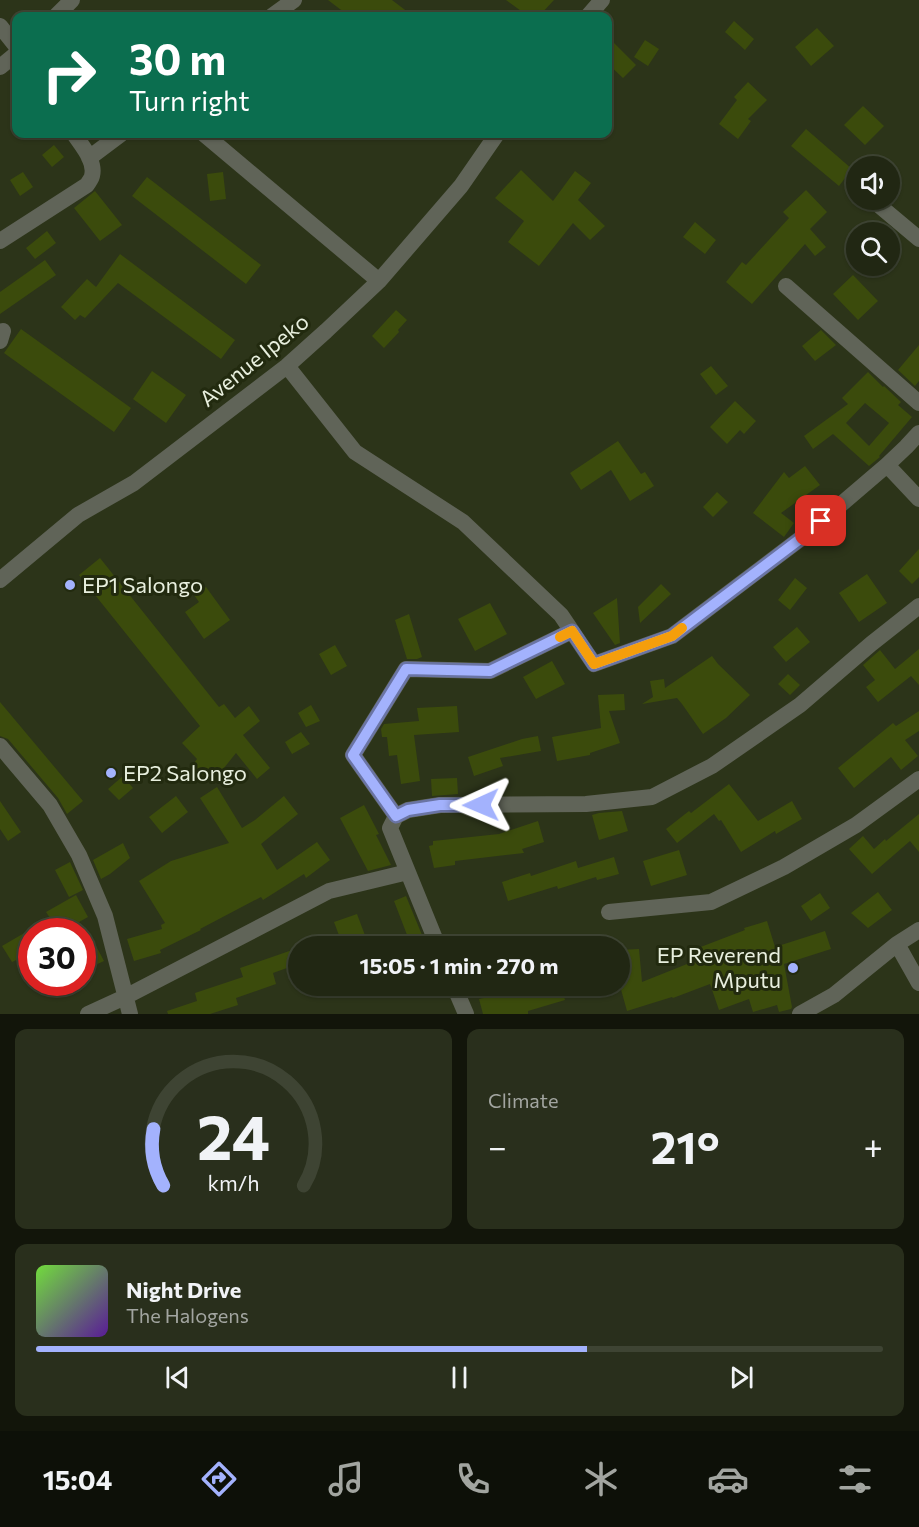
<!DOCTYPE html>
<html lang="en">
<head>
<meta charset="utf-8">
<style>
	body { margin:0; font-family:Commissioner,sans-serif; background:#292f1c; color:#f1f3f6; height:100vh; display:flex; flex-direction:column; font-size:22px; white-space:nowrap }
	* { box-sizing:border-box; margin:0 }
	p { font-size:20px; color:#a2a5a0 }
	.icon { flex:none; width:33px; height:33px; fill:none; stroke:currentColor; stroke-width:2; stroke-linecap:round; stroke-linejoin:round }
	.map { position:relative; height:1014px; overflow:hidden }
	.sheet { display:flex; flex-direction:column; gap:15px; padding:15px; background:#12150a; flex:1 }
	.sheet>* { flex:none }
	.top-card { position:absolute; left:12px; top:12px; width:600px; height:126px; border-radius:12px; box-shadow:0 2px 4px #0004,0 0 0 2px #3e4433; background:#0b6e4f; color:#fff; overflow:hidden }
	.tools { position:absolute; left:846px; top:156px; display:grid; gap:12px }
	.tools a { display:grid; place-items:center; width:54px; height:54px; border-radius:50%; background:#212713; box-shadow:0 2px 4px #0004,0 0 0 2px #3e4433; font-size:30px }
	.speed { position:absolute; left:18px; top:918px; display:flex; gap:12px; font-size:30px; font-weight:700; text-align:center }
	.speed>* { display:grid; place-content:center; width:78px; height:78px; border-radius:50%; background:#212713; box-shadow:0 2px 4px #0004,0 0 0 2px #3e4433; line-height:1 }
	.speed .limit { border:9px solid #d22; background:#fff; color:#111 }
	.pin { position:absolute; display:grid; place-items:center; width:51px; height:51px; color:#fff; margin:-26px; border-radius:12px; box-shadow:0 3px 9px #0006 }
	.me { position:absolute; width:66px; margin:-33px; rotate:269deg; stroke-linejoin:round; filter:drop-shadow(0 0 4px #0008) }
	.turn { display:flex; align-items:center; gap:21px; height:126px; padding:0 18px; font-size:27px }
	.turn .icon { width:78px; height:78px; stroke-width:2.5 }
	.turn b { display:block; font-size:42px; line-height:51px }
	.big { font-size:45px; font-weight:700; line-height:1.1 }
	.sheet .widget { flex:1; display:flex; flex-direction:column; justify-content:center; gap:9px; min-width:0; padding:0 21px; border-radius:12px; background:#292f1c }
	.sheet .dial { align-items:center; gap:0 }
	.dial svg { height:156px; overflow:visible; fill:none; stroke:#3e4433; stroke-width:7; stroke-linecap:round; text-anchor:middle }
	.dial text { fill:#f1f3f6; stroke:none }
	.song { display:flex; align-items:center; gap:18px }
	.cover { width:72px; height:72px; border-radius:9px; background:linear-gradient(135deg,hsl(100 70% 55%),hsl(270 70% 35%)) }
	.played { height:6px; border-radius:3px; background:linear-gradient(90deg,#a3b2fd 65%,#3e4433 65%) }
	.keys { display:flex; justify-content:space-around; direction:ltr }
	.heat { display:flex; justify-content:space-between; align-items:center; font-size:33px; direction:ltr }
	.sheet .tiles { flex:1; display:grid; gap:15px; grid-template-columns:1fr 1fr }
	.widget:last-child { grid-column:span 2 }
	.trip { position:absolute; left:288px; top:936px; width:342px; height:60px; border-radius:30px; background:#212713; box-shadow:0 2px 4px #0004,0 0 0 2px #3e4433; font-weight:700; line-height:60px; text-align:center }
	.menu { display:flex; height:96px; justify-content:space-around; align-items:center; background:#0d1008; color:#a2a5a0 }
	.menu .icon { width:42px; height:42px }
	.menu .current { color:#a3b2fd }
	.menu b { font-size:27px; color:#f1f3f6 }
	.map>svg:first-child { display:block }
	.building { fill:#3b4b0c; fill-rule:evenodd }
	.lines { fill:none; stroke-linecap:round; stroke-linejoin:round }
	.street { stroke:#606458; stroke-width:16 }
	.route-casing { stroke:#6a74a4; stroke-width:15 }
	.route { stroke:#a3b2fd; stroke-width:10 }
	.slow { stroke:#f59e0b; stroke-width:10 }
	.poi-dot { fill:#a3b2fd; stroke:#222a0f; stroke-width:2 }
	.labels { text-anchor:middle; stroke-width:6; stroke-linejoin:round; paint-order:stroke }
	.street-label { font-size:22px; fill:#e8efde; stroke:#222a0f }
	.poi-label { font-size:22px; fill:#e8efde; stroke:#222a0f; text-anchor:start }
</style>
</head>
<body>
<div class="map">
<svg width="919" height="1014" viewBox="0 0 919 1014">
	<rect width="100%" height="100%" fill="#2c3419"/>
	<path class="building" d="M328,0H392L413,16H349Z
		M506,0H554L539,16H528Z
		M734,21L754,39L745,50L725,32Z
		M817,28L834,46L811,66L795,47Z
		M608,37L636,65L623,78L608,64Z
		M645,40L659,49L648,66L634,57Z
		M748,82L767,100L748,119L751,121L738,139L719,124L737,100L734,97Z
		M863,106L884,126L865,145L844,125Z
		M806,129L852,169L839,186L791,146Z
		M54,145L64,157L52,167L42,155Z
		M521,170L553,201L575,171L591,183L578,200L605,226L590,240L573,223L539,266L508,242L524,221L495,198Z
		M23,172L33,187L20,196L10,180Z
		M223,172L226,199L210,201L207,174Z
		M147,177L261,265L246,284L132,196Z
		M806,190L827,212L810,229L826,247L815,256L805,244L752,304L726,282L742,262L746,265L789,218L783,212Z
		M95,191L122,225L100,241L74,208Z
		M695,222L716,240L705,254L683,237Z
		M47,231L56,243L35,259L26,248Z
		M120,254L235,340L221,359L118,283L85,318L80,315L75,320L61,307L87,279L96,287Z
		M45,260L56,275L0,314V292Z
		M853,275L878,301L858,320L833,294Z
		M396,310L407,320L398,330L399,332L384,348L372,336Z
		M21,329L131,408L114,432L4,353Z
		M821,330L836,345L815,361L802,346Z
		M919,345V381L915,386L898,370Z
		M711,366L728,386L716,395L700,374Z
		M152,371L186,395L166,423L133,399Z
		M868,372L883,387L884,386L901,402L898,405L912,417L879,456L880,457L869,466L833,434L813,449L804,436L848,404L842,398ZM865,403L889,423L869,446L846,423Z
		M735,401L756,421L744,434L740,430L727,444L710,427Z
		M618,441L641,474L645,472L654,486L630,501L611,470L581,490L570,473Z
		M805,466L820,485L781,513L794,523L784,537L753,513L784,472L789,478Z
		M717,492L728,502L713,517L703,507Z
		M919,549V577L912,584L899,571Z
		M100,558L219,707L224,704L235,718L249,706L260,721L243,735L270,768L257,779L236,753L212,783L192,766L197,759L182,743L200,726L79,575Z
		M867,574L887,603L859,622L839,593Z
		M795,578L807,588L790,610L778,600Z
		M661,584L671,594L640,623L638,607Z
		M206,587L230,620L204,639L185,612L199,602L194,595Z
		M617,598L620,643L615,645L593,613Z
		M490,603L507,634L475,651L458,619Z
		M409,614L422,657L417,659H407L395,620Z
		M797,627L810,642L786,662L773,647Z
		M335,645L347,666L331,675L319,654Z
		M919,649V685L911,676L878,702L866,687L875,680L863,665L880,650L895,669Z
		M712,656L718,664L750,695L726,718L703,734L682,704L677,698L642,704L653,697L650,681L664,679L665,688Z
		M552,661L565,684L536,699L523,677Z
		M788,674L800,685L790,695L778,684Z
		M624,694L625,710L609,711L620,743L590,753V755L557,761L552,737L601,728L598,695Z
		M0,702L83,801L67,814L58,798L8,739L0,736Z
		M311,705L320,721L306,727L298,713Z
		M457,706L459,732L414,735L420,781L401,784L397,755L389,756L387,737H382L381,729L384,724L419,721L417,708Z
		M919,711V731L905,740L918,756L901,770L891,757L854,788L838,768L893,723L896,726Z
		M301,732L310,744L292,754L285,742Z
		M538,736L541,751L500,758L503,766L474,776L468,757L522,739Z
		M123,776L133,788L119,800L108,789Z
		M457,778L458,794L432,796L431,779Z
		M729,784L758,821L792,801L802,819L776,834L775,831L741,852L721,820L719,821L714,814L677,843L666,829L689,811L691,813Z
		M217,787L242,828L255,820L284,796L298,814L261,844L277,870L317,842L330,860L306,878L304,874L263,900L261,897L200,929L201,930L160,950L161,953L134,961L127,939L162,929L161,925L165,923L139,881L171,861L229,843L200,798Z
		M176,796L188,812L162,833L149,817Z
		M0,801L21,832L8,841L0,829Z
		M364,805L379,834L376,835L391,865L368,871L340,818Z
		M622,811L628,831L599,840L592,815L599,813Z
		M919,814V852L910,841L872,874L849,849L863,836L874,849L885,839L886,841Z
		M538,821L544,842L522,849L524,853L455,861V865L434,868L429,846L433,845V841L499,834Z
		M123,843L130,858L110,874L101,879L93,860Z
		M679,850L687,875L651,886L643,861Z
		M614,857L619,874L597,880L596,877L558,889L557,886L508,901L502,882L530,873L531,876L576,861L578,868Z
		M70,862L83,890L69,897L55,870Z
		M878,892L892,910L868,928L851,913Z
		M820,893L830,908L811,921L801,906Z
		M76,895L88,917L61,932H32V988L16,960L12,962L2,946L50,918L46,912Z
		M406,896L422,935L409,940L394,901Z
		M357,914L366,938L343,946L334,922Z
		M767,921L775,947L825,931L831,949L784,964L792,1007L791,1009L779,1012L777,1005L753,1012L749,999L719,1010L710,984L673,998L672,997L627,1011L620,986V975H621L620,950L639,949L642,982L702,958L698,948L745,930L744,928Z
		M96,946L104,961L82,971V952Z
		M298,948V964L273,973L276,984L236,998L238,1005L210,1014H168L167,1011L197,1001L195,993L243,977L240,968Z
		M499,986H561L565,1000L528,1011V1014H483L479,999L502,994Z"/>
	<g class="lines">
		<path class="street" d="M56,16L72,0
			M272,16L294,0
			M588,16L602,0
			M0,26L16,46
			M0,67L16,54
			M204,134L379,281
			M89,158L121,134
			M875,202L919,239
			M0,241L87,185C88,183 92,178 92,176C96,161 81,145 74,134
			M786,286L919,403
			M0,341L3,331
			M287,366L355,452L463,522L561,615L594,664L672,636L804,536L887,465
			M919,433L906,447L887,465L919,499
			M0,580L78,515L134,483L287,366L326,331L379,281L461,186L497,134
			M0,746L50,805L79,855L105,916L130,1014
			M396,816L353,755L406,669L490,671L572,631
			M609,912L711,902L784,867L856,825L919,779
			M897,944L919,983
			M438,946L390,828L396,816L408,810L440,805L586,804L652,797L712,766L800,705L871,644L919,606
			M454,986L466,1014
			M88,1014L125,997L329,891L408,872
			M800,1014L834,995L897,944L919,930"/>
	</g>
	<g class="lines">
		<defs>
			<path id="route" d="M481,805H440L408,810L396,816L353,755L406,669L490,671L572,631L594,664L672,636L804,536L821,521"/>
		</defs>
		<use href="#route" class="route-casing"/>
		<use href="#route" class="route"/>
		<path class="slow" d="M560,637L572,631L594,664L672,636L682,628"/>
	</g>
	<g class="poi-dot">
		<circle cx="70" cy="585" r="6"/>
		<circle cx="111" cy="773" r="6"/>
		<circle cx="793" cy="968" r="6"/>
	</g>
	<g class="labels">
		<g class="street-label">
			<text transform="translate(254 360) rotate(-39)" y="8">Avenue Ipeko</text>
		</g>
		<g class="poi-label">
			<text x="82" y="593">EP1 Salongo</text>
			<text x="123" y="781">EP2 Salongo</text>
			<text x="781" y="963" text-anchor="end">EP Reverend<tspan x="781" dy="25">Mputu</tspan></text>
		</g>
	</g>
</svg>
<div class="tools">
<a><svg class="icon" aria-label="sound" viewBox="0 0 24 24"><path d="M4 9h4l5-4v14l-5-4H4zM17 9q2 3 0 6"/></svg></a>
<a><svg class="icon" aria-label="search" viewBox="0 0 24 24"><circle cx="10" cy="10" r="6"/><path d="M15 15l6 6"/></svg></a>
</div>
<div class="speed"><div class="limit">30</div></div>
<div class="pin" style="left:821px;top:521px;background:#d93025"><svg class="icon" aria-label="arrive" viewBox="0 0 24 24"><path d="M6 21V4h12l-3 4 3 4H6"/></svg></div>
<svg class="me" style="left:481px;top:805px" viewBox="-20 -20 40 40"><path d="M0-17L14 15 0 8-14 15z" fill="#a3b2fd" stroke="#fff" stroke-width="4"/></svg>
<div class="trip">15:05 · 1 min · 270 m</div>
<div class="top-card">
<div class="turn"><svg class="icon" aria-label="right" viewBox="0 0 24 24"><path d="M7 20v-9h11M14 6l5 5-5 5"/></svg><div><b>30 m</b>Turn right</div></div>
</div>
</div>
<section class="sheet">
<div class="tiles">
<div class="widget dial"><svg viewBox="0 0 100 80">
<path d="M14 69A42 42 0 1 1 86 69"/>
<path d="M14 69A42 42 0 0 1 9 40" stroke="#a3b2fd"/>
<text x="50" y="56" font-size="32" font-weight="700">24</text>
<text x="50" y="72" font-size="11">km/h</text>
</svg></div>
<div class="widget"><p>Climate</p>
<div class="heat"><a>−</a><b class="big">21°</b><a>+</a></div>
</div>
<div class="widget">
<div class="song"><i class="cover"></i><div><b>Night Drive</b><p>The Halogens</p></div></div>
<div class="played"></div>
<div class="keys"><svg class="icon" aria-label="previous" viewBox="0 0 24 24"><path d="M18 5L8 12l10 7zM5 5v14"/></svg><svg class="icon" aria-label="pause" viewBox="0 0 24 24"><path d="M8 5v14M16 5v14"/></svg><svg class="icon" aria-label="next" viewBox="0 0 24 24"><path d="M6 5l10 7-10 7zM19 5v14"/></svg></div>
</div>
</div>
</section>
<nav class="menu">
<b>15:04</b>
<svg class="icon current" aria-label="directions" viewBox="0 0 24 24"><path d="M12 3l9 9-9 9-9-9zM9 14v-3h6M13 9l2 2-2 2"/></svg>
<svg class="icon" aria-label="music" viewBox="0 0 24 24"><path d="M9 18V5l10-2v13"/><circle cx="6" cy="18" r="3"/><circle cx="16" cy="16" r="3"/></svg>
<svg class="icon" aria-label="phone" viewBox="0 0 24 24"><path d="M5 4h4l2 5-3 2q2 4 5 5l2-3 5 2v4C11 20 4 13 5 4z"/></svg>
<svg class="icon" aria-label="climate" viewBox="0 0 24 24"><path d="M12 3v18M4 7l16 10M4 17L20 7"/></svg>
<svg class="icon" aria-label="car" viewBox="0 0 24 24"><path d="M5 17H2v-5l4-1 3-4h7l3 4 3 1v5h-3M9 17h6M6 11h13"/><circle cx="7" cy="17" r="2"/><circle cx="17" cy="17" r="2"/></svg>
<svg class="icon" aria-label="filters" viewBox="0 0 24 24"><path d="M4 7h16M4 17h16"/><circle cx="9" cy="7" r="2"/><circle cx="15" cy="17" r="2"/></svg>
</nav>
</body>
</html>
